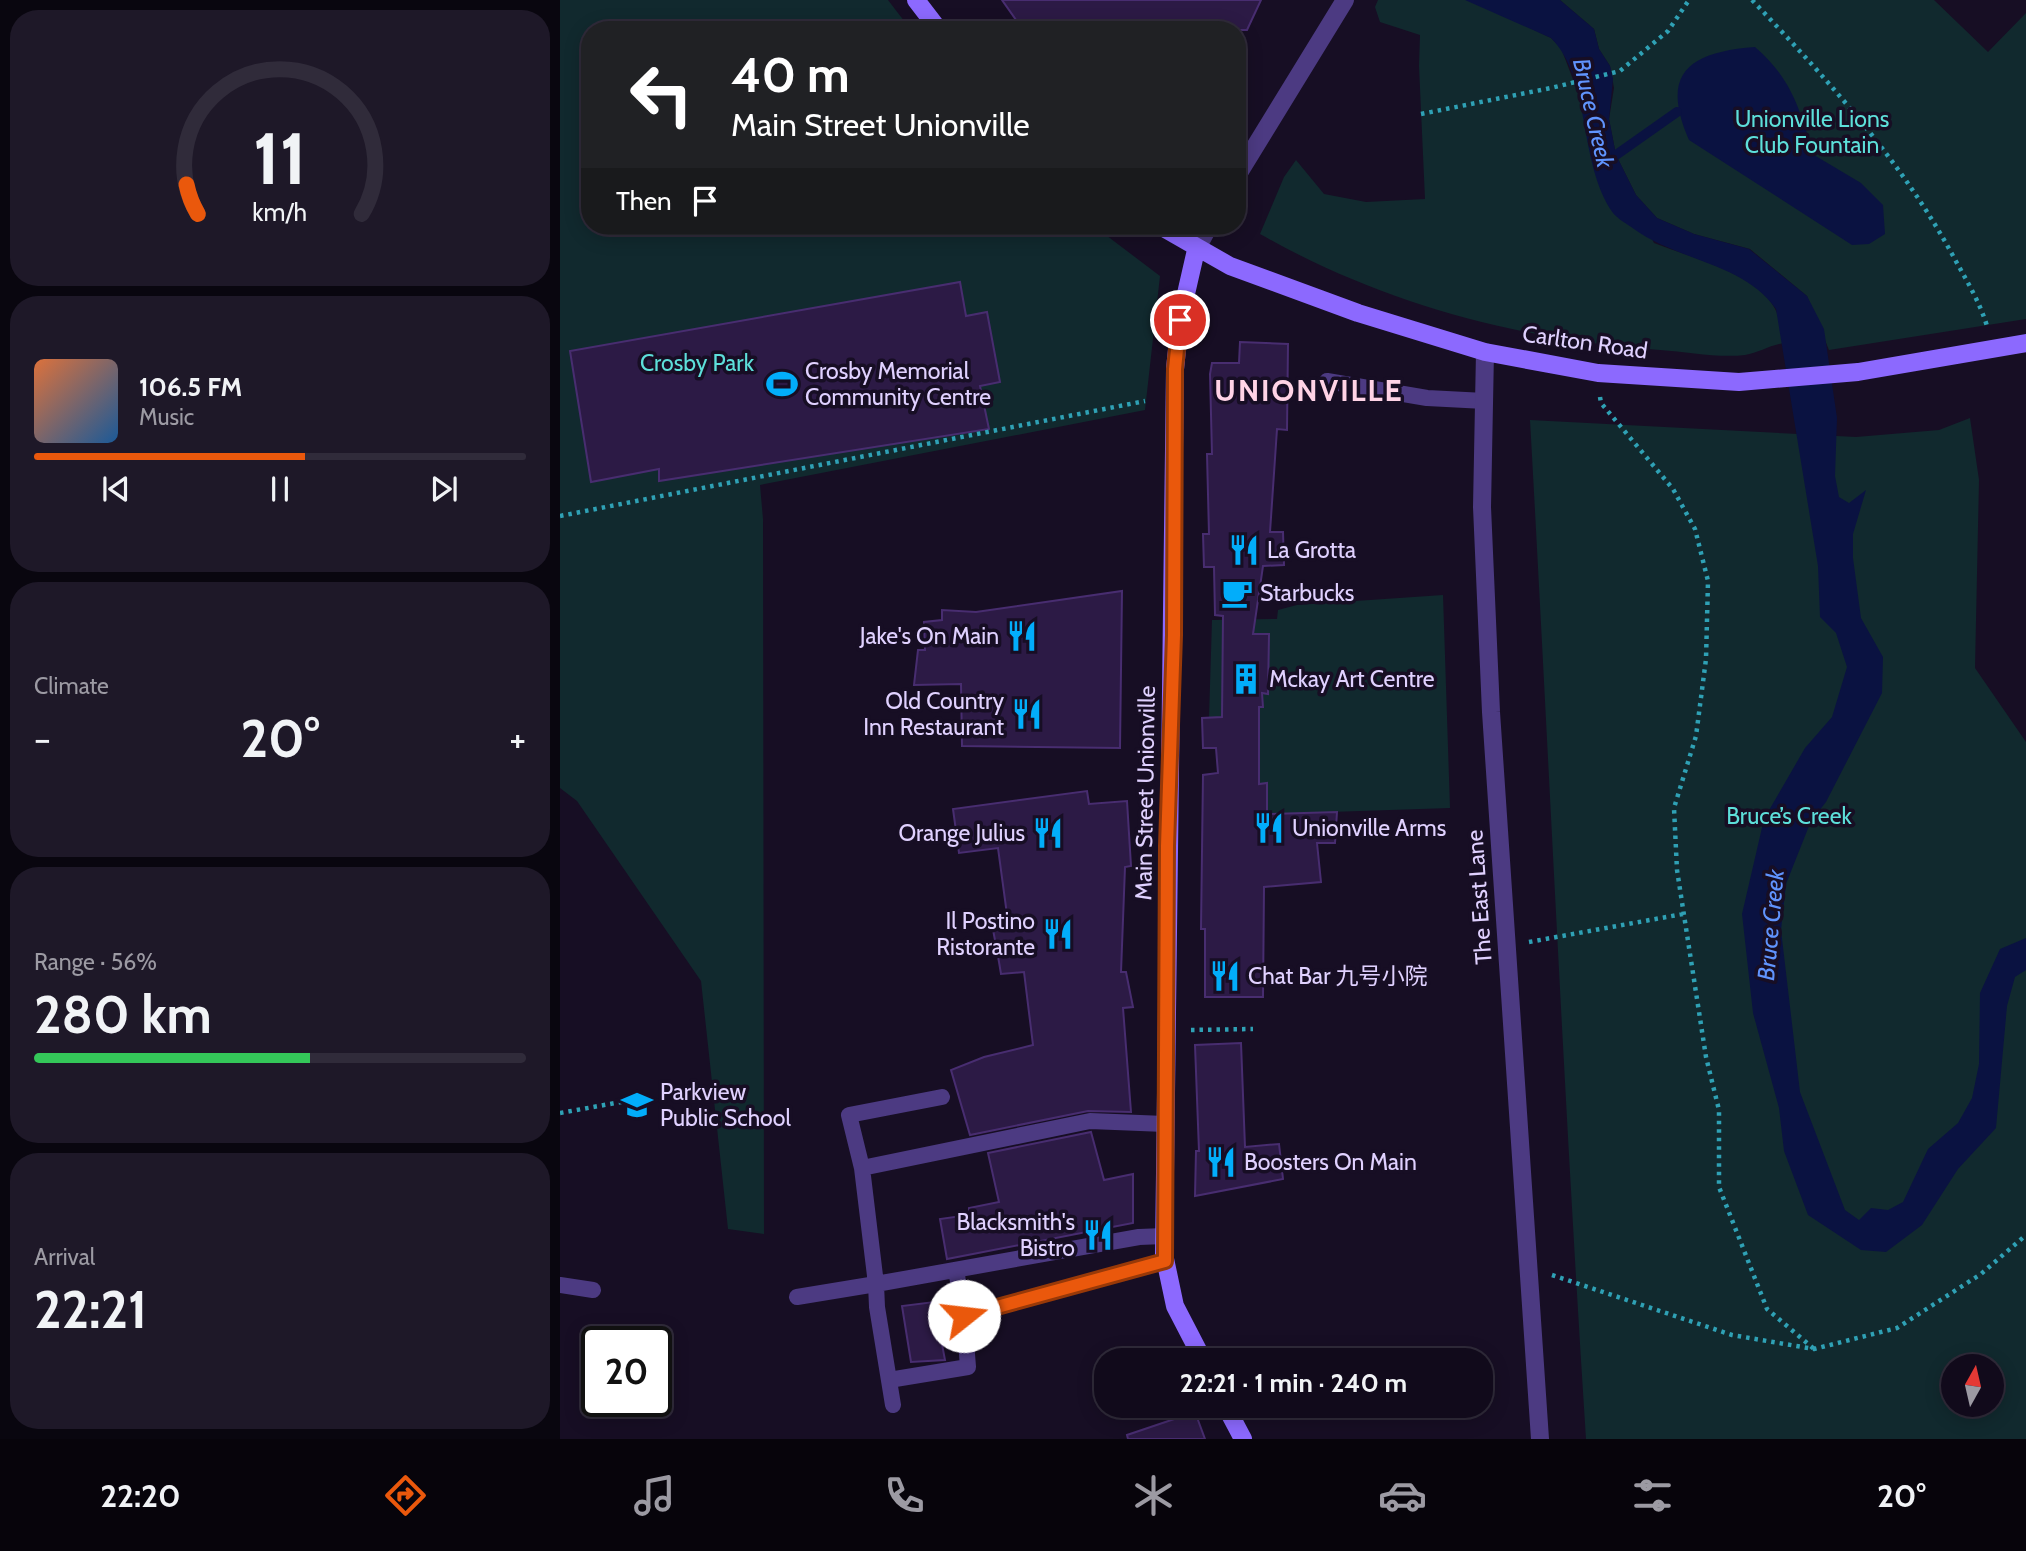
<!DOCTYPE html>
<html lang="en">
<head>
<meta charset="utf-8">
<style>
	body { margin:0; font-family:Cabin,"Noto Sans SC",sans-serif; background:#1e1828; color:#f1f3f6; height:100vh; display:flex; flex-direction:column; font-size:26px; white-space:nowrap }
	* { box-sizing:border-box; margin:0 }
	p { font-size:23px; color:#9c9aa3 }
	.icon { flex:none; width:38px; height:38px; fill:none; stroke:currentColor; stroke-width:2; stroke-linecap:round; stroke-linejoin:round }
	.map { position:relative; flex:1; overflow:hidden }
	.drawer { display:flex; flex-direction:column; gap:10px; padding:10px; background:#09060f; width:560px }
	.drawer>* { flex:none }
	.banner { position:absolute; left:21px; top:21px; width:665px; height:214px; border-radius:28px; box-shadow:0 4px 18px #0003,0 0 0 2px #302b3a; background:#202124; color:#fff; overflow:hidden }
	.needle { width:46px; rotate:8deg }
	.buttons { position:absolute; left:1381px; top:1354px; display:grid; gap:14px }
	.buttons a { display:grid; place-items:center; width:63px; height:63px; border-radius:50%; background:#110a1b; box-shadow:0 4px 18px #0003,0 0 0 2px #302b3a; font-size:35px }
	.speed { position:absolute; left:21px; top:1326px; display:flex; gap:14px; font-size:35px; font-weight:700; text-align:center }
	.speed>* { display:grid; place-content:center; width:91px; height:91px; border-radius:50%; background:#110a1b; box-shadow:0 4px 18px #0003,0 0 0 2px #302b3a; line-height:1 }
	.speed .limit { border:4px solid #111; border-radius:10px; background:#fff; color:#111 }
	.pin { position:absolute; display:grid; place-items:center; width:60px; height:60px; color:#fff; margin:-30px; border:4px solid #fff; border-radius:50%; box-shadow:0 2px 7px #0007 }
	.me { position:absolute; width:77px; margin:-38px; rotate:74deg; stroke-linejoin:round; filter:drop-shadow(0 0 5px #0008) }
	.turn { display:flex; align-items:center; gap:24px; height:147px; padding:0 35px; font-size:32px }
	.turn .icon { width:91px; height:91px; stroke-width:2.5 }
	.turn b { display:block; font-size:49px; line-height:60px }
	.then { display:flex; align-items:center; height:66px; padding:0 35px; background:#0003; gap:14px; font-size:26px }
	.big { font-size:52px; font-weight:700; line-height:1.1 }
	.drawer .card { flex:1; display:flex; flex-direction:column; justify-content:center; gap:10px; min-width:0; padding:0 24px; border-radius:28px; background:#1e1828 }
	.drawer .dial { align-items:center; gap:0 }
	.dial svg { height:182px; overflow:visible; fill:none; stroke:#302b3a; stroke-width:7; stroke-linecap:round; text-anchor:middle }
	.dial text { fill:#f1f3f6; stroke:none }
	.song { display:flex; align-items:center; gap:21px }
	.cover { width:84px; height:84px; border-radius:10px; background:linear-gradient(135deg,hsl(20 70% 55%),hsl(210 70% 35%)) }
	.played { height:7px; border-radius:4px; background:linear-gradient(90deg,#ea580c 55%,#302b3a 55%) }
	.keys { display:flex; justify-content:space-around; direction:ltr }
	.heat { display:flex; justify-content:space-between; align-items:center; font-size:38px; direction:ltr }
	.charge { height:10px; border-radius:5px; background:linear-gradient(90deg,#34c759 56%,#302b3a 0) }
	.trip { position:absolute; left:534px; top:1348px; width:399px; height:70px; border-radius:28px; background:#110a1b; box-shadow:0 4px 18px #0003,0 0 0 2px #302b3a; font-weight:700; line-height:70px; text-align:center }
	.menu { display:flex; height:112px; justify-content:space-around; align-items:center; background:#07040b; color:#9c9aa3 }
	.menu .icon { width:49px; height:49px }
	.menu .active { color:#ea580c }
	.menu b { font-size:32px; color:#f1f3f6 }
	main { display:flex; flex:1; min-height:0 }
	.map>svg:first-child { display:block }
	.green { fill:#11292e; fill-rule:evenodd }
	.water { fill:#0a1241 }
	.lines { fill:none; stroke-linecap:round; stroke-linejoin:round }
	.stream { stroke:#0a1241; stroke-width:10 }
	.building { fill:#2c1a45; stroke:#482d70; stroke-width:2 }
	.path { stroke:#2fa1b5; stroke-width:4.5; stroke-dasharray:3.5 5; stroke-linecap:butt }
	.lane { stroke:#4c3a82; stroke-width:16 }
	.street { stroke:#4c3a82; stroke-width:18 }
	.secondary { stroke:#8c69fe; stroke-width:18 }
	.route-casing { stroke:#983908; stroke-width:18 }
	.route { stroke:#ea580c; stroke-width:12 }
	.labels { text-anchor:middle; stroke-width:7; stroke-linejoin:round; paint-order:stroke }
	.park-label { font-size:23px; fill:#5ddfda; stroke:#170e24 }
	.street-label { font-size:23px; fill:#e0d1ff; stroke:#170e24 }
	.poi-label { font-size:23px; fill:#e0d1ff; stroke:#170e24; text-anchor:start }
	.water-label { font-size:24px; font-style:italic; fill:#6094fe; stroke:#170e24 }
	.district-label { font-size:30px; font-weight:bold; letter-spacing:2px; fill:#ffd3e6; stroke:#170e24 }
</style>
</head>
<body>
<main>
<section class="drawer">
<div class="card dial"><svg viewBox="0 0 100 80">
<path d="M14 69A42 42 0 1 1 86 69"/>
<path d="M14 69A42 42 0 0 1 9 56" stroke="#ea580c"/>
<text x="50" y="56" font-size="32" font-weight="700">11</text>
<text x="50" y="72" font-size="11">km/h</text>
</svg></div>
<div class="card">
<div class="song"><i class="cover"></i><div><b>106.5 FM</b><p>Music</p></div></div>
<div class="played"></div>
<div class="keys"><svg class="icon" aria-label="previous" viewBox="0 0 24 24"><path d="M18 5L8 12l10 7zM5 5v14"/></svg><svg class="icon" aria-label="pause" viewBox="0 0 24 24"><path d="M8 5v14M16 5v14"/></svg><svg class="icon" aria-label="next" viewBox="0 0 24 24"><path d="M6 5l10 7-10 7zM19 5v14"/></svg></div>
</div>
<div class="card"><p>Climate</p>
<div class="heat"><a>−</a><b class="big">20°</b><a>+</a></div>
</div>
<div class="card"><p>Range · 56%</p><b class="big">280 km</b><div class="charge"></div></div>
<div class="card"><p>Arrival</p><b class="big">22:21</b></div>
</section>
<div class="map">
<svg width="1466" height="1439" viewBox="0 0 1466 1439">
	<rect width="100%" height="100%" fill="#170e24"/>
	<path class="green" d="M0,0H328L351,30H30V226H534L600,276L585,410L200,485L203,519L204,1234L168,1229L141,981L17,801L0,788Z
		M818,0H980L949,18L991,38L1001,48L1017,90L1094,243C1129,257 1195,273 1214,307C1220,317 1222,332 1226,343C1211,344 1199,353 1185,355C1158,358 1128,352 1100,350C960,340 823,304 700,234L724,177L736,160L764,194L806,202L865,199L859,66L860,35L820,22L815,7Z
		M1000,0H1374L1428,52L1466,13V319L1269,350L1247,296L1190,249L1134,234L1097,218L1076,195L1056,155L1049,119L1054,88L1050,66L1039,49L1034,29Z
		M1410,418L1419,480L1415,668L1466,742V1439H1026C1004,1100 989,760 970,420L1296,437L1379,430ZM1393,1367H1432V1405H1393Z
		M883,595L890,808L707,814V783L699,784V716L649,718L652,620L717,619L718,610L737,605Z"/>
	<path class="water" d="M905,0H1000L1034,29L1039,49L1050,66L1053,79L1049,119L1056,155L1076,195L1097,218L1134,234L1189,249L1247,296L1264,329L1277,418L1275,476L1279,497L1289,503L1306,490L1293,534V558L1301,618L1323,657L1322,693L1266,802L1251,821L1226,884L1221,930L1240,1092L1285,1210L1299,1220L1311,1208L1328,1210L1343,1202L1368,1149L1398,1123L1412,1098L1419,1064L1420,993L1440,949L1466,938V970L1455,977L1447,1006L1436,1128L1398,1169L1362,1225L1326,1252L1301,1250L1248,1215L1224,1151L1219,1108L1193,1013L1182,914L1204,819L1245,748L1272,717L1287,667L1276,633L1260,617L1258,566L1216,309C1184,263 1118,261 1074,229C1067,224 1058,219 1053,213C1017,161 1032,79 991,38Z
		M1195,47C1233,80 1239,109 1254,155L1301,183L1323,205L1325,234L1309,244L1292,245L1129,140C1100,74 1128,52 1195,47Z"/>
	<g class="lines">
		<path class="stream" d="M1056,155L1117,112"/>
	</g>
	<path class="building" d="M442,0H701L687,30H463Z
		M400,282L406,316L427,312L440,382L420,386L429,429L99,481V469L31,482L10,351Z
		M680,342L728,344L727,430L717,429L710,532H723L724,565L703,566L693,634H709L708,694L702,693L703,707H699V784L707,783V814L777,812L775,843H757L761,882L704,887L703,997H645V929H641L643,775L658,773L656,748H643L642,718L662,717L663,616L655,615L654,567H644L643,534H649L647,454H652L650,374L652,363H679Z
		M562,591L560,748L402,746L401,684L354,685L358,650H365L364,622L382,620V610L416,612Z
		M527,791L529,804L567,801L571,866L565,867L561,972H566L573,1007L563,1008L571,1112L528,1111L410,1135L391,1070L424,1057L473,1045L464,972L441,974L439,962L432,924L448,922L438,848L399,853L393,809Z
		M681,1043L685,1147L719,1144L723,1179L635,1196L636,1151H639L635,1045Z
		M531,1132L544,1180L573,1174V1223L387,1259L380,1219L409,1215V1208L439,1202L428,1153Z
		M374,1302L385,1360L351,1362L342,1306Z
		M635,1412L645,1439H568L567,1435Z"/>
	<g class="lines">
		<path class="path" d="M1192,0C1266,78 1340,159 1392,254C1405,278 1419,300 1427,326
			M861,114L991,88L1060,71L1108,31L1129,0
			M1040,397L1041,403L1113,489L1135,529L1148,581L1146,659L1136,736L1114,808L1117,870L1146,1057L1159,1110V1187L1207,1309L1254,1349
			M0,516L585,401
			M969,942L1123,914
			M631,1030L693,1029
			M0,1113L72,1100
			M992,1275L1172,1335L1254,1349L1337,1328L1421,1274L1466,1235"/>
		<path class="lane" d="M767,381L867,398L925,401
			M382,1097L289,1115L302,1168L316,1284L579,1237L604,1236
			M302,1168L530,1121L605,1124
			M396,1270L404,1316L605,1261
			M0,1285L33,1290
			M237,1297L316,1284L317,1307L333,1405
			M329,1380L408,1367L404,1316"/>
		<path class="street" d="M677,176L785,0
			M636,250L649,226
			M925,352L922,507L931,712L980,1439"/>
		<path class="secondary" d="M356,0L379,30
			M600,226L670,266L798,313L925,352L1038,373L1179,382L1298,372L1466,343
			M636,250L620,320L615,369L604,1254L615,1306L643,1360
			M665,1405L683,1439"/>
	</g>
	<g class="lines">
		<defs>
			<path id="route" d="M404,1316L605,1261L607,846L614,635L615,369L620,320"/>
		</defs>
		<use href="#route" class="route-casing"/>
		<use href="#route" class="route"/>
	</g>
	<defs>
		<symbol id="stadium-bare" viewBox="-9 -9 18 18"><path d="M0-5a6.5 5 0 1 0 0 10a6.5 5 0 1 0 0-10ZM-3.5-1.8h7v3.6h-7Z" fill="#02adfa" stroke="#170e24" stroke-width="2.5" paint-order="stroke"/></symbol>
		<symbol id="restaurant-bare" viewBox="-9 -9 18 18"><path d="M-5-6h1v4h1v-4h1v4h1v-4h1v5L-1.5 .5V6h-2V.5L-5-1ZM5-6V6H3V1.5H1.5Q1.5-4 5-6Z" fill="#02adfa" stroke="#170e24" stroke-width="2.5" paint-order="stroke"/></symbol>
		<symbol id="cafe-bare" viewBox="-9 -9 18 18"><path d="M-5.5-4.5H6V0H3Q3 3.5 0 3.5H-2.5Q-5.5 3.5-5.5 0ZM3-3.2v2h1.7v-2ZM-6 4.5H4V6H-6Z" fill="#02adfa" stroke="#170e24" stroke-width="2.5" paint-order="stroke"/></symbol>
		<symbol id="building-bare" viewBox="-9 -9 18 18"><path d="M-4-6H4V6H1V3H-1V6H-4ZM-2.5-4.3h1.7v1.8h-1.7ZM.8-4.3h1.7v1.8H.8ZM-2.5-1h1.7V.8h-1.7ZM.8-1h1.7V.8H.8Z" fill="#02adfa" stroke="#170e24" stroke-width="2.5" paint-order="stroke"/></symbol>
		<symbol id="school-bare" viewBox="-9 -9 18 18"><path d="M0-5L7-2L0 1L-7-2ZM-4 1L0 2.5L4 1V4Q0 6-4 4Z" fill="#02adfa" stroke="#170e24" stroke-width="2.5" paint-order="stroke"/></symbol>
	</defs>
	<g fill-rule="evenodd">
		<use href="#stadium-bare" x="200" y="362" width="44" height="44"/>
		<use href="#restaurant-bare" x="662" y="528" width="44" height="44"/>
		<use href="#cafe-bare" x="655" y="571" width="44" height="44"/>
		<use href="#restaurant-bare" x="440" y="614" width="44" height="44"/>
		<use href="#building-bare" x="664" y="657" width="44" height="44"/>
		<use href="#restaurant-bare" x="445" y="692" width="44" height="44"/>
		<use href="#restaurant-bare" x="687" y="806" width="44" height="44"/>
		<use href="#restaurant-bare" x="466" y="811" width="44" height="44"/>
		<use href="#restaurant-bare" x="476" y="912" width="44" height="44"/>
		<use href="#restaurant-bare" x="643" y="954" width="44" height="44"/>
		<use href="#school-bare" x="55" y="1083" width="44" height="44"/>
		<use href="#restaurant-bare" x="639" y="1140" width="44" height="44"/>
		<use href="#restaurant-bare" x="516" y="1213" width="44" height="44"/>
	</g>
	<g class="labels">
		<g class="park-label">
			<text x="1252" y="127">Unionville Lions<tspan x="1252" dy="26">Club Fountain</tspan></text>
			<text x="137" y="371">Crosby Park</text>
			<text x="1229" y="824">Bruce’s Creek</text>
		</g>
		<g class="street-label">
			<text transform="translate(1025 342) rotate(8)" y="8">Carlton Road</text>
			<text transform="translate(585 793) rotate(-89)" y="8">Main Street Unionville</text>
			<text transform="translate(919 897) rotate(-94)" y="8">The East Lane</text>
		</g>
		<g class="poi-label">
			<text x="245" y="379">Crosby Memorial<tspan x="245" dy="26">Community Centre</tspan></text>
			<text x="707" y="558">La Grotta</text>
			<text x="700" y="601">Starbucks</text>
			<text x="439" y="644" text-anchor="end">Jake's On Main</text>
			<text x="709" y="687">Mckay Art Centre</text>
			<text x="444" y="709" text-anchor="end">Old Country<tspan x="444" dy="26">Inn Restaurant</tspan></text>
			<text x="732" y="836">Unionville Arms</text>
			<text x="465" y="841" text-anchor="end">Orange Julius</text>
			<text x="475" y="929" text-anchor="end">Il Postino<tspan x="475" dy="26">Ristorante</tspan></text>
			<text x="688" y="984">Chat Bar 九号小院</text>
			<text x="100" y="1100">Parkview<tspan x="100" dy="26">Public School</tspan></text>
			<text x="684" y="1170">Boosters On Main</text>
			<text x="515" y="1230" text-anchor="end">Blacksmith's<tspan x="515" dy="26">Bistro</tspan></text>
		</g>
		<g class="water-label">
			<text transform="translate(1033 113) rotate(77)" y="8">Bruce Creek</text>
			<text transform="translate(1211 925) rotate(-85)" y="8">Bruce Creek</text>
		</g>
		<g class="district-label">
			<text x="749" y="401">UNIONVILLE</text>
		</g>
	</g>
</svg>
<div class="buttons">
<a><svg class="needle" viewBox="-14 -14 28 28"><path d="M0-13l5 13h-10z" fill="#e53935"/><path d="M0 13l5-13h-10z" fill="#9c9aa3"/></svg></a>
</div>
<div class="speed"><div class="limit">20</div></div>
<div class="pin" style="left:620px;top:320px;background:#d93025"><svg class="icon" aria-label="arrive" viewBox="0 0 24 24"><path d="M6 21V4h12l-3 4 3 4H6"/></svg></div>
<svg class="me" style="left:404px;top:1316px" viewBox="-20 -20 40 40"><circle r="19" fill="#fff"/><path d="M0-13L10 11 0 6-10 11z" fill="#ea580c"/></svg>
<div class="trip">22:21 · 1 min · 240 m</div>
<div class="banner">
<div class="turn"><svg class="icon" aria-label="left" viewBox="0 0 24 24"><path d="M17 20v-9H6M10 6l-5 5 5 5"/></svg><div><b>40 m</b>Main Street Unionville</div></div>
<div class="then">Then<svg class="icon" aria-label="arrive" viewBox="0 0 24 24"><path d="M6 21V4h12l-3 4 3 4H6"/></svg></div>
</div>
</div>
</main>
<nav class="menu">
<b>22:20</b>
<svg class="icon active" aria-label="directions" viewBox="0 0 24 24"><path d="M12 3l9 9-9 9-9-9zM9 14v-3h6M13 9l2 2-2 2"/></svg>
<svg class="icon" aria-label="music" viewBox="0 0 24 24"><path d="M9 18V5l10-2v13"/><circle cx="6" cy="18" r="3"/><circle cx="16" cy="16" r="3"/></svg>
<svg class="icon" aria-label="phone" viewBox="0 0 24 24"><path d="M5 4h4l2 5-3 2q2 4 5 5l2-3 5 2v4C11 20 4 13 5 4z"/></svg>
<svg class="icon" aria-label="climate" viewBox="0 0 24 24"><path d="M12 3v18M4 7l16 10M4 17L20 7"/></svg>
<svg class="icon" aria-label="car" viewBox="0 0 24 24"><path d="M5 17H2v-5l4-1 3-4h7l3 4 3 1v5h-3M9 17h6M6 11h13"/><circle cx="7" cy="17" r="2"/><circle cx="17" cy="17" r="2"/></svg>
<svg class="icon" aria-label="filters" viewBox="0 0 24 24"><path d="M4 7h16M4 17h16"/><circle cx="9" cy="7" r="2"/><circle cx="15" cy="17" r="2"/></svg>
<b>20°</b>
</nav>
</body>
</html>
